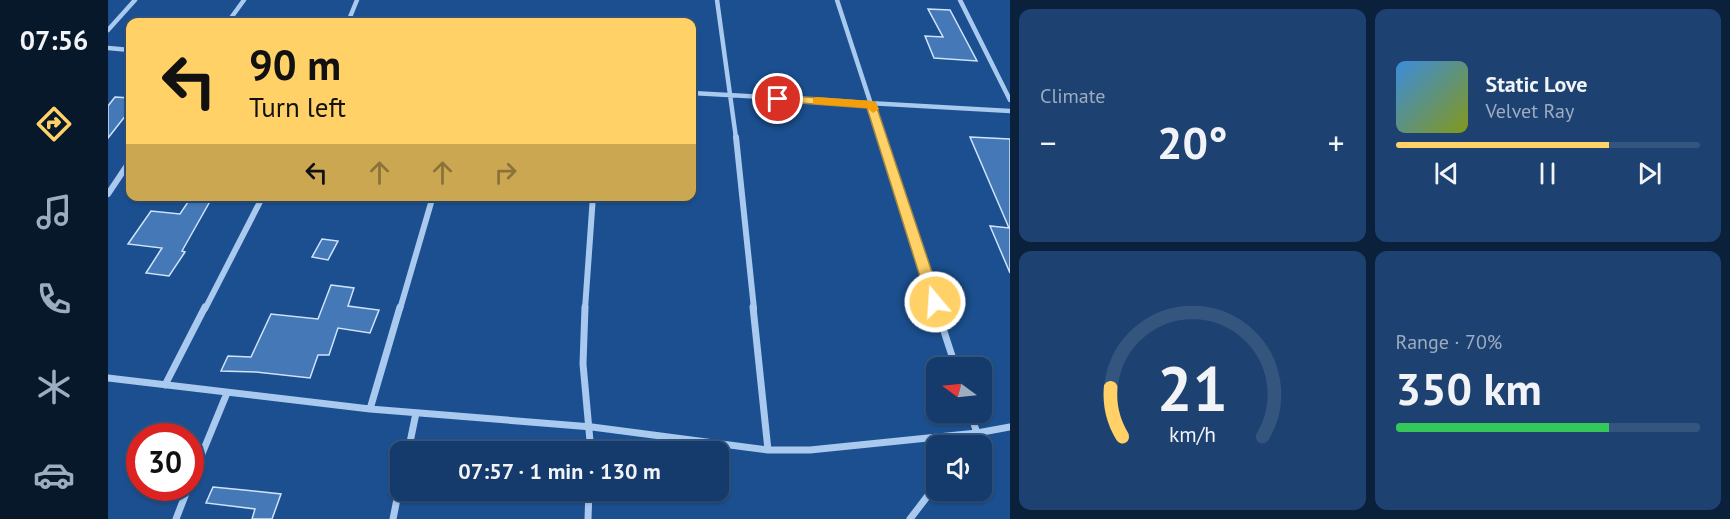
<!DOCTYPE html>
<html lang="en">
<head>
<meta charset="utf-8">
<style>
	body { margin:0; font-family:"PT Sans",sans-serif; background:#1d4271; color:#f1f3f6; height:100vh; display:flex; flex-direction:column; font-size:22px; white-space:nowrap }
	* { box-sizing:border-box; margin:0 }
	p { font-size:20px; color:#9dadc1 }
	.icon { flex:none; width:33px; height:33px; fill:none; stroke:currentColor; stroke-width:2; stroke-linecap:round; stroke-linejoin:round }
	.map { position:relative; flex:1; overflow:hidden }
	.panel { display:flex; flex-direction:column; gap:9px; padding:9px; background:#0b203b; width:720px }
	.panel>* { flex:none }
	.top-card { position:absolute; left:18px; top:18px; width:570px; height:183px; border-radius:12px; box-shadow:0 2px 4px #0004,0 0 0 2px #33557e; background:#ffd166; color:#111; overflow:hidden }
	.needle { width:39px; rotate:285deg }
	.fabs { position:absolute; left:818px; top:357px; display:grid; gap:12px }
	.fabs a { display:grid; place-items:center; width:66px; height:66px; border-radius:12px; background:#143b6b; box-shadow:0 2px 4px #0004,0 0 0 2px #33557e; font-size:30px }
	.speed { position:absolute; left:18px; top:423px; display:flex; gap:12px; font-size:30px; font-weight:700; text-align:center }
	.speed>* { display:grid; place-content:center; width:78px; height:78px; border-radius:50%; background:#143b6b; box-shadow:0 2px 4px #0004,0 0 0 2px #33557e; line-height:1 }
	.speed .limit { border:9px solid #d22; background:#fff; color:#111 }
	.pin { position:absolute; display:grid; place-items:center; width:51px; height:51px; color:#fff; margin:-26px; border:3px solid #fff; border-radius:50%; box-shadow:0 2px 6px #0007 }
	.me { position:absolute; width:66px; margin:-33px; rotate:342deg; stroke-linejoin:round; filter:drop-shadow(0 0 4px #0008) }
	.turn { display:flex; align-items:center; gap:21px; height:126px; padding:0 24px; font-size:27px }
	.turn .icon { width:78px; height:78px; stroke-width:2.5 }
	.turn b { display:block; font-size:42px; line-height:51px }
	.lanes { display:flex; align-items:center; height:57px; padding:0 24px; background:#0003; justify-content:center; gap:30px; direction:ltr }
	.lanes .off { opacity:.35 }
	.big { font-size:45px; font-weight:800; line-height:1.1 }
	.panel .tile { flex:1; display:flex; flex-direction:column; justify-content:center; gap:9px; min-width:0; padding:0 21px; border-radius:12px; background:#1d4271 }
	.panel .dial { align-items:center; gap:0 }
	.dial svg { height:156px; overflow:visible; fill:none; stroke:#33557e; stroke-width:7; stroke-linecap:round; text-anchor:middle }
	.dial text { fill:#f1f3f6; stroke:none }
	.song { display:flex; align-items:center; gap:18px }
	.cover { width:72px; height:72px; border-radius:9px; background:linear-gradient(135deg,hsl(210 70% 55%),hsl(70 70% 35%)) }
	.played { height:6px; border-radius:3px; background:linear-gradient(90deg,#ffd166 70%,#33557e 70%) }
	.keys { display:flex; justify-content:space-around; direction:ltr }
	.heat { display:flex; justify-content:space-between; align-items:center; font-size:33px; direction:ltr }
	.charge { height:9px; border-radius:4px; background:linear-gradient(90deg,#34c759 70%,#33557e 0) }
	.panel .tiles { flex:1; display:grid; gap:9px; grid-template-columns:repeat(2,1fr) }
	.trip { position:absolute; left:282px; top:441px; width:339px; height:60px; border-radius:12px; background:#143b6b; box-shadow:0 2px 4px #0004,0 0 0 2px #33557e; font-weight:800; line-height:60px; text-align:center }
	main { display:flex; flex:1; min-height:0 }
	.tabs { display:flex; flex-direction:column; width:108px; justify-content:space-around; align-items:center; background:#08182b; color:#9dadc1 }
	.tabs .icon { width:42px; height:42px }
	.tabs .current { color:#ffd166 }
	.tabs b { font-size:27px; color:#f1f3f6 }
	.map>svg:first-child { display:block }
	.building { fill:#4478b7; stroke:#cfe3fa; stroke-width:1.5 }
	.lines { fill:none; stroke-linecap:round; stroke-linejoin:round }
	.street-far2 { stroke:#a9c9ee; stroke-width:4.5 }
	.street-far1 { stroke:#a9c9ee; stroke-width:6 }
	.street { stroke:#a9c9ee; stroke-width:7 }
	.route { fill:#ffd166; stroke:#a68842; stroke-width:1.5 }
	.slow { fill:#f59e0b }
</style>
</head>
<body>
<main>
<nav class="tabs">
<b>07:56</b>
<svg class="icon current" aria-label="directions" viewBox="0 0 24 24"><path d="M12 3l9 9-9 9-9-9zM9 14v-3h6M13 9l2 2-2 2"/></svg>
<svg class="icon" aria-label="music" viewBox="0 0 24 24"><path d="M9 18V5l10-2v13"/><circle cx="6" cy="18" r="3"/><circle cx="16" cy="16" r="3"/></svg>
<svg class="icon" aria-label="phone" viewBox="0 0 24 24"><path d="M5 4h4l2 5-3 2q2 4 5 5l2-3 5 2v4C11 20 4 13 5 4z"/></svg>
<svg class="icon" aria-label="climate" viewBox="0 0 24 24"><path d="M12 3v18M4 7l16 10M4 17L20 7"/></svg>
<svg class="icon" aria-label="car" viewBox="0 0 24 24"><path d="M5 17H2v-5l4-1 3-4h7l3 4 3 1v5h-3M9 17h6M6 11h13"/><circle cx="7" cy="17" r="2"/><circle cx="17" cy="17" r="2"/></svg>
</nav>
<div class="map">
<svg width="902" height="519" viewBox="0 0 902 519">
	<rect width="100%" height="100%" fill="#1b4f8f"/>
	<path class="building" d="M820,9L842,10L869,61L826,58L817,36L835,37Z
		M7,97L22,98V110L0,138V106Z
		M862,137L902,139V273L882,226L901,228Z
		M84,196H105L74,251L77,252L61,276L38,273L54,248L20,244L43,211L72,214Z
		M214,239L230,241L220,260L204,257Z
		M223,285L246,288L240,306L271,310L262,333L230,328L221,355H210L202,378L148,372L113,371L120,356L143,357L163,314L210,319Z
		M105,487L136,490L173,494L164,519H144L147,509L98,503Z"/>
	<g class="lines">
		<path class="street-far2" d="M609,0L628,138
			M729,0L774,138
			M852,0L902,100
			M120,22L136,0
			M240,22L249,0
			M0,30L27,0
			M0,48L22,50
			M584,93L902,111"/>
		<path class="street-far1" d="M628,137L646,309
			M773,137L829,309
			M0,194L22,161
			M97,309L155,196
			M292,309L325,196
			M477,309L485,196"/>
		<path class="street" d="M477,307L475,364L483,452
			M645,307L660,450
			M828,307L848,368
			M0,378L262,409L484,427L660,450H702L869,433L902,427
			M57,385L97,307
			M262,409L292,307
			M859,446L869,433L862,412
			M300,452L308,413
			M82,483L119,393
			M68,519L80,488
			M285,519L292,484
			M480,519L481,490
			M802,519L828,485"/>
	</g>
	<path class="route" d="M670,95L767,102L834,302L832,306L827,308L822,306L820,302L759,108L666,101V96Z"/>
	<path class="slow" d="M709,97L764,101L767,102L771,109L765,113L759,108L705,104V98Z"/>
</svg>
<div class="fabs">
<a><svg class="needle" viewBox="-14 -14 28 28"><path d="M0-13l5 13h-10z" fill="#e53935"/><path d="M0 13l5-13h-10z" fill="#9dadc1"/></svg></a>
<a><svg class="icon" aria-label="sound" viewBox="0 0 24 24"><path d="M4 9h4l5-4v14l-5-4H4zM17 9q2 3 0 6"/></svg></a>
</div>
<div class="speed"><div class="limit">30</div></div>
<div class="pin" style="left:670px;top:99px;background:#d93025"><svg class="icon" aria-label="arrive" viewBox="0 0 24 24"><path d="M6 21V4h12l-3 4 3 4H6"/></svg></div>
<svg class="me" style="left:827px;top:302px" viewBox="-20 -20 40 40"><circle r="17" fill="#ffd166" stroke="#fff" stroke-width="3"/><path d="M0-11L8 9 0 5-8 9z" fill="#fff"/></svg>
<div class="trip">07:57 · 1 min · 130 m</div>
<div class="top-card">
<div class="turn"><svg class="icon" aria-label="left" viewBox="0 0 24 24"><path d="M17 20v-9H6M10 6l-5 5 5 5"/></svg><div><b>90 m</b>Turn left</div></div>
<div class="lanes"><svg class="icon" aria-label="left" viewBox="0 0 24 24"><path d="M17 20v-9H6M10 6l-5 5 5 5"/></svg><svg class="icon off" aria-label="ahead" viewBox="0 0 24 24"><path d="M12 20V5M6 11l6-6 6 6"/></svg><svg class="icon off" aria-label="ahead" viewBox="0 0 24 24"><path d="M12 20V5M6 11l6-6 6 6"/></svg><svg class="icon off" aria-label="right" viewBox="0 0 24 24"><path d="M7 20v-9h11M14 6l5 5-5 5"/></svg></div>
</div>
</div>
<section class="panel">
<div class="tiles">
<div class="tile"><p>Climate</p>
<div class="heat"><a>−</a><b class="big">20°</b><a>+</a></div>
</div>
<div class="tile">
<div class="song"><i class="cover"></i><div><b>Static Love</b><p>Velvet Ray</p></div></div>
<div class="played"></div>
<div class="keys"><svg class="icon" aria-label="previous" viewBox="0 0 24 24"><path d="M18 5L8 12l10 7zM5 5v14"/></svg><svg class="icon" aria-label="pause" viewBox="0 0 24 24"><path d="M8 5v14M16 5v14"/></svg><svg class="icon" aria-label="next" viewBox="0 0 24 24"><path d="M6 5l10 7-10 7zM19 5v14"/></svg></div>
</div>
<div class="tile dial"><svg viewBox="0 0 100 80">
<path d="M14 69A42 42 0 1 1 86 69"/>
<path d="M14 69A42 42 0 0 1 8 44" stroke="#ffd166"/>
<text x="50" y="56" font-size="32" font-weight="700">21</text>
<text x="50" y="72" font-size="11">km/h</text>
</svg></div>
<div class="tile"><p>Range · 70%</p><b class="big">350 km</b><div class="charge"></div></div>
</div>
</section>
</main>
</body>
</html>
